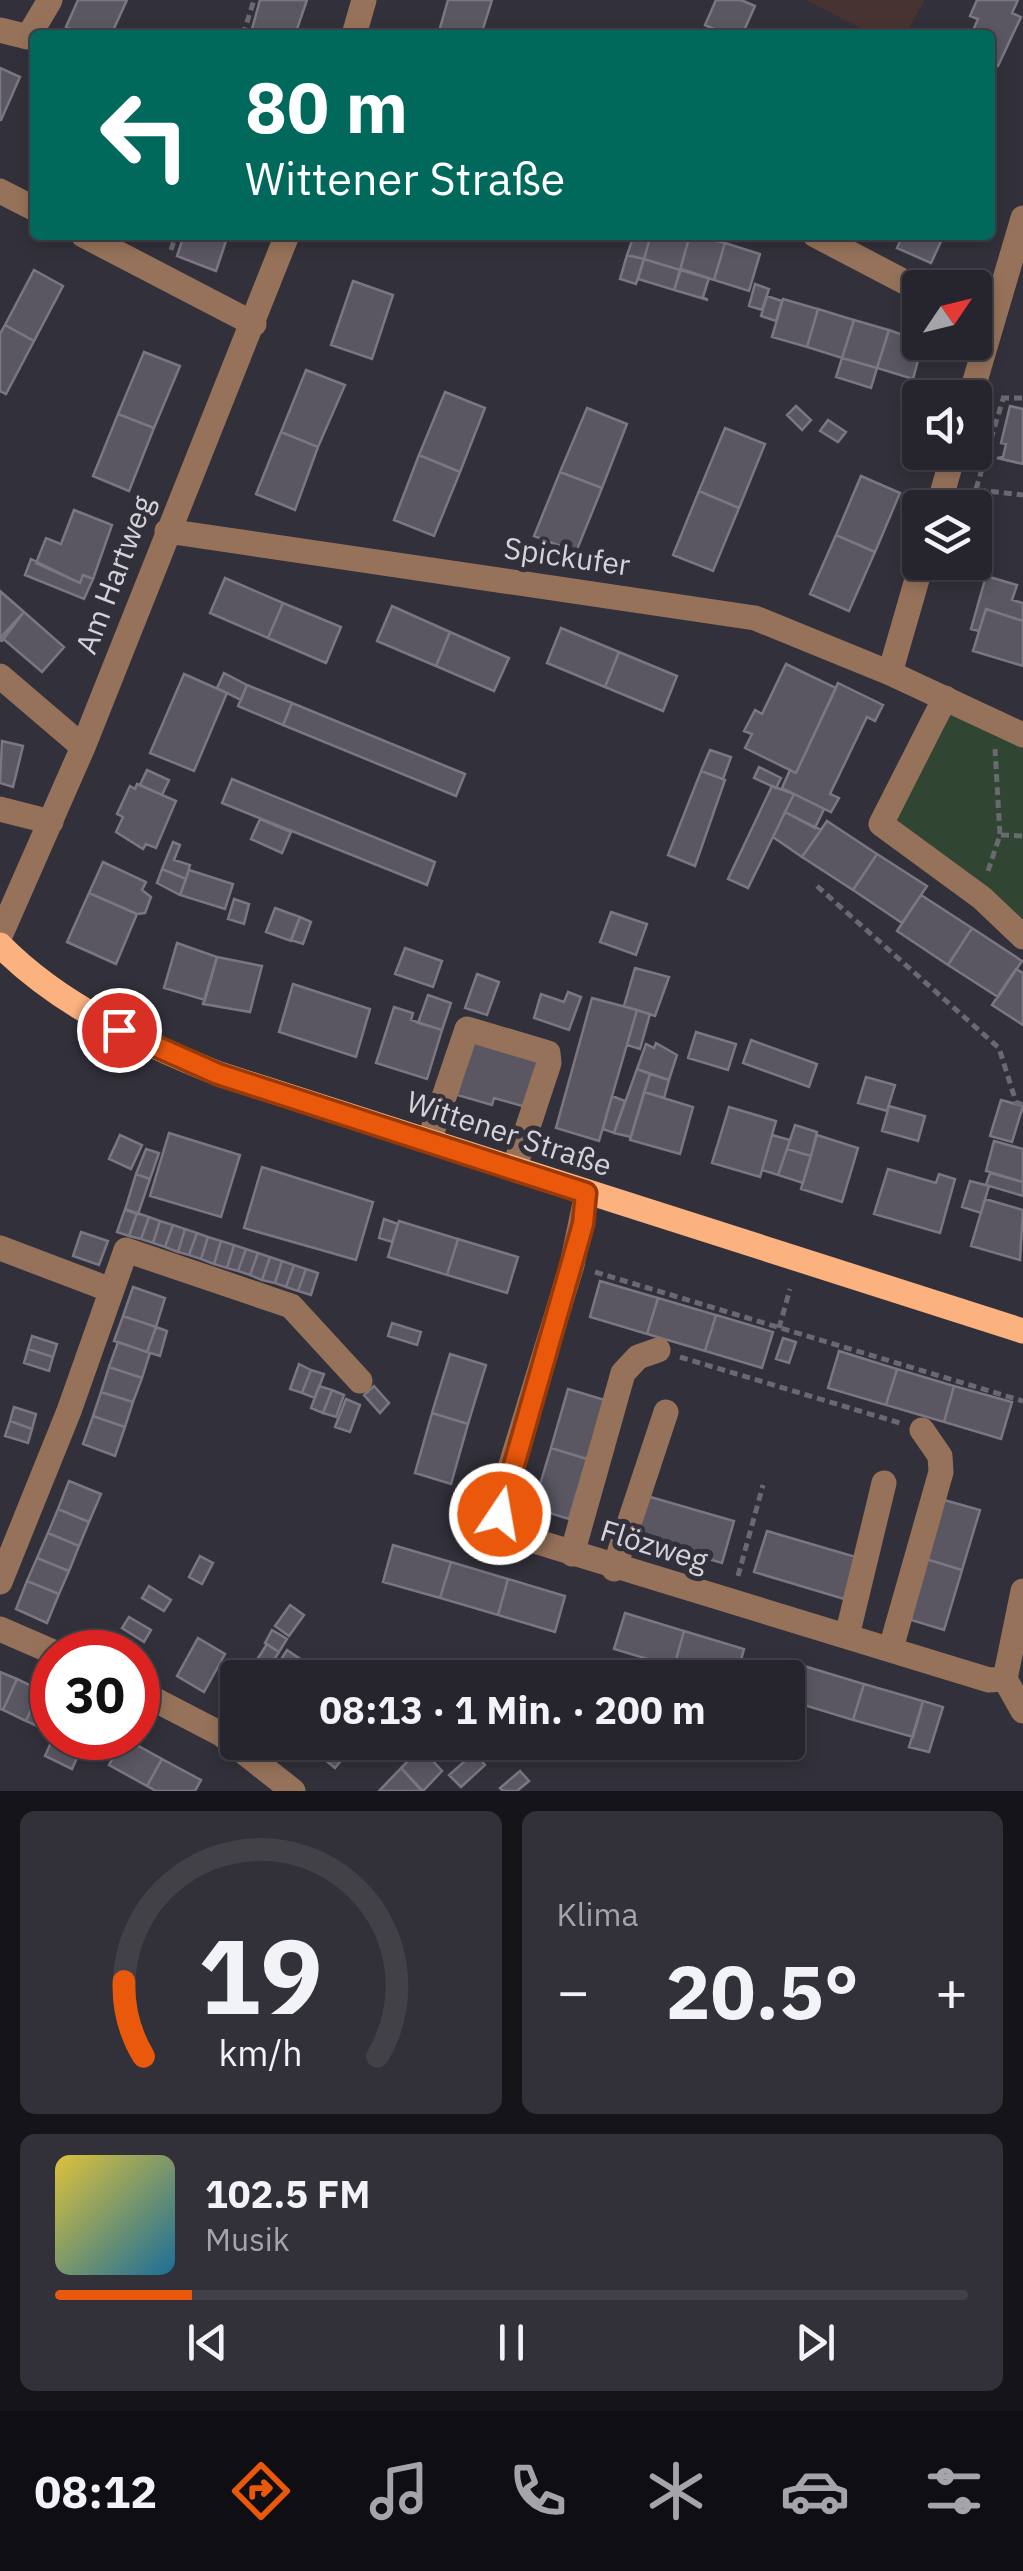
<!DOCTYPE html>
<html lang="de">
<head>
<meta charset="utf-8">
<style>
	body { margin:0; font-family:"IBM Plex Sans",sans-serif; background:#323038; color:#f1f3f6; height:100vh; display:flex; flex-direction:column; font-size:38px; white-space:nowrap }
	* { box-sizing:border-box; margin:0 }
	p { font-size:32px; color:#a4a4a9 }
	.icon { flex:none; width:55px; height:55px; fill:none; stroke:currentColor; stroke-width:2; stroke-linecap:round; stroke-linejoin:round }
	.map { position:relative; height:1791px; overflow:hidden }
	.side { display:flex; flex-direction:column; gap:20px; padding:20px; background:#151418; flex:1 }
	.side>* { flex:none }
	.banner { position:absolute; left:30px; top:30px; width:965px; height:210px; border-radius:10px; box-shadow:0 5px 15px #0003,0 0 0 2px #424148; background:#00695c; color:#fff; overflow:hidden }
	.needle { width:65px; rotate:55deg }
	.fabs { position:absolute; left:902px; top:270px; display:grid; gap:20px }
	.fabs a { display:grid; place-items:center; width:90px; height:90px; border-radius:10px; background:#26242c; box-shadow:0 5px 15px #0003,0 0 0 2px #424148; font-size:50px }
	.speed { position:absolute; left:30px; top:1630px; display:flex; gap:20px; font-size:50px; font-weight:700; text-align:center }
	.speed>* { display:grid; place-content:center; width:130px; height:130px; border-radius:50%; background:#26242c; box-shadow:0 5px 15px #0003,0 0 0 2px #424148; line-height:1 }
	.speed .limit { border:15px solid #d22; background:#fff; color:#111 }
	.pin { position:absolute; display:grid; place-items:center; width:85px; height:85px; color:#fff; margin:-42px; border:5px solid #fff; border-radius:50%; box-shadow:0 2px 10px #0007 }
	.me { position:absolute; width:110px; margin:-55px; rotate:12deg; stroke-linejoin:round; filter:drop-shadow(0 0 8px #0008) }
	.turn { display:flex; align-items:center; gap:35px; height:210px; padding:0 50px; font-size:45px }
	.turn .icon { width:130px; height:130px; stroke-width:2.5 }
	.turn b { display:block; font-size:70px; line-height:85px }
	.big { font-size:75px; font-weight:700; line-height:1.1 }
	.side .tile { flex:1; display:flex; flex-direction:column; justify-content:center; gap:15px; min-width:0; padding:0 35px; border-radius:15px; background:#323038 }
	.side .dial { align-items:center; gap:0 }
	.dial svg { height:260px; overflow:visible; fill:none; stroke:#424148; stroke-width:7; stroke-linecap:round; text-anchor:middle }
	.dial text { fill:#f1f3f6; stroke:none }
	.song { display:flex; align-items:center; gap:30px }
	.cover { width:120px; height:120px; border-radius:15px; background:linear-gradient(135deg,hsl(50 70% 55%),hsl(200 70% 35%)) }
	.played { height:10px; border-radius:5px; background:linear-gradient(90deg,#ea580c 15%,#424148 15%) }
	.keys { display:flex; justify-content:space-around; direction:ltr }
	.heat { display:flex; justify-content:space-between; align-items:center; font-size:55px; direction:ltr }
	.side .tiles { flex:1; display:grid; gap:20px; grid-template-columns:1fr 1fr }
	.tile:last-child { grid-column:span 2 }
	.trip { position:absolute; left:220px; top:1660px; width:585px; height:100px; border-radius:10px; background:#26242c; box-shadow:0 5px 15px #0003,0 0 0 2px #424148; font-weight:700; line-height:100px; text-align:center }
	.menu { display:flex; height:160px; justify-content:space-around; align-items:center; background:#0f0e12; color:#a4a4a9 }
	.menu .icon { width:70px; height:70px }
	.menu .active { color:#ea580c }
	.menu b { font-size:45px; color:#f1f3f6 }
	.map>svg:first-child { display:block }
	.education { fill:#473331 }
	.green { fill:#304532 }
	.building { fill:#5a5763; stroke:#7a7783; stroke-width:2.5 }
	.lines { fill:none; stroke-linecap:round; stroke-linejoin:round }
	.path { stroke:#6a6871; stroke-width:5; stroke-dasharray:8 5; stroke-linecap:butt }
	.minor { stroke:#96725a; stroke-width:25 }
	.major { stroke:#fbb27f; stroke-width:25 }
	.route-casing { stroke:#983908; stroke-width:25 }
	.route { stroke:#ea580c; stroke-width:18 }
	.labels { text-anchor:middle; stroke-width:10; stroke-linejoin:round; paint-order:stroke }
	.street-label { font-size:30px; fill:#d5d3da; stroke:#32303a }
</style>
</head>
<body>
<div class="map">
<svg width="1023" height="1791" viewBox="0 0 1023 1791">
	<rect width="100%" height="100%" fill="#32303a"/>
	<path class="education" d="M806,0H925L905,35H874Z"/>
	<path class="green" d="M945,698L1023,735V937L881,824Z"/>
	<path class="building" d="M78,0H127L111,35H83L66,27Z
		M260,0H307L295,35H270L252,29Z
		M448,0H492L481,35H438Z
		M716,0H741L755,6L742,35H727L705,25Z
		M977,0H1018L1012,13L1021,17L998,66L990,63V35H971L978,19L970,16Z
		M0,68L20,77L1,120H0Z
		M184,235H228L216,271L177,256Z
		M634,235H651L644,259L627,255Z
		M651,235H690L680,270L644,259Z
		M690,235L725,243L714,280L680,270Z
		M903,235H944L931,263L897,248Z
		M725,243L760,254L749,291L714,280Z
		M627,255L644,259L636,284L620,279Z
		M644,259L680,270L674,290L638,279Z
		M681,269L709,278L703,297L708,300L674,290Z
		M34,270L63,286L34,341L5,325Z
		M353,281L393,295L372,359L331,345Z
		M755,284L769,289L762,310L749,306Z
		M767,296L782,301L776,321L761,316Z
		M783,299L818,309L807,347L772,337Z
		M818,309L854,320L842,358L807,347Z
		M854,320L889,330L877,368L842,358Z
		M5,325L34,341L6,394L0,391V334Z
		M889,330L923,342L913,379L877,368Z
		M144,352L180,366L154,428L118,414Z
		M842,358L877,368L871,388L836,377Z
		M306,370L345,385L318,447L281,432Z
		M445,392L485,408L460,472L419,455Z
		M796,406L811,420L802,430L787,415Z
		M1010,406L1023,409V464L997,458L1003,457L1006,444L1001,443Z
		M587,408L627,424L602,488L560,472Z
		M118,414L154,428L129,491L93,476Z
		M828,420L846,432L838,442L820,431Z
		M725,428L765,444L739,508L699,491Z
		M281,432L318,447L295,510L256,494Z
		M419,455L460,472L434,536L394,520Z
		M560,472L602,488L576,552L534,536Z
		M861,476L900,493L875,552L836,535Z
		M699,491L739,508L713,571L673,555Z
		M74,510L112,525L93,579L83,575L80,583L36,563L46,538L61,544Z
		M836,535L875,552L849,611L810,594Z
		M31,559L80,583L83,575L93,579L84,599L25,575Z
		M986,576L1017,585L1012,600L1023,603V621L986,609L979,631L971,629Z
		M225,578L283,603L268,638L210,613Z
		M0,591L24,612L2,641L0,640Z
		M283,603L341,627L326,663L268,638Z
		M392,606L450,632L436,666L377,641Z
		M986,609L1023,621V666L973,651Z
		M24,612L64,647L42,672L1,637Z
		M561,628L619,652L605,687L547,663Z
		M450,632L509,658L494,691L436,666Z
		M619,652L677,676L663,711L605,687Z
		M786,664L836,688L796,773L745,748L752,734L744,731L755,710L762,714Z
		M224,673L247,685L241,700L217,688Z
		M184,674L227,693L194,771L150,753Z
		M838,683L883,705L875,721L867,717L830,794L839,798L831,812L782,788L790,770L796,773Z
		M247,685L292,703L283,725L238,706Z
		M292,703L465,774L456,796L283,725Z
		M2,741L23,746L13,787L0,783Z
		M710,750L731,757L723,779L701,771Z
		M759,767L781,778L776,788L754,778Z
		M147,770L169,780L162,795L140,785Z
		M701,771L725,780L695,866L668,855Z
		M232,779L435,862L427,885L222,803Z
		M137,784L176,801L156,848L146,844L143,849L116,832L123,817L117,814L130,786L135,789Z
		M772,786L794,794L748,888L728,879Z
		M794,794L824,809L815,828L785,812Z
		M785,812L821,830L802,857L773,837Z
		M260,819L291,832L282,853L251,839Z
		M827,821L877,854L853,890L802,857Z
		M173,842L180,845L174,860L190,865L186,879L162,869Z
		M877,854L927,886L902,923L853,890Z
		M103,862L146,882L142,890L151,897L145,913L137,914L89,893Z
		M162,869L186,879L180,895L157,883Z
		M189,870L233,884L225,909L180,895Z
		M89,893L137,914L116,964L67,942Z
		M921,895L972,928L948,965L897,931Z
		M234,899L249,904L244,924L228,919Z
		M275,908L300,917L291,941L266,932Z
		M611,912L647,924L636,955L600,942Z
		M300,917L311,922L303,944L291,940Z
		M972,928L1022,961L998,997L948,965Z
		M177,943L217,957L205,1000L164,988Z
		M405,948L442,961L433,987L395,974Z
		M217,957L262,966L250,1012L203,1004Z
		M635,968L669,977L655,1016L624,1006Z
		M1016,969L1023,973V1025L992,1005Z
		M477,974L499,982L487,1015L465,1008Z
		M293,984L370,1009L356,1057L279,1032Z
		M568,992L581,997L569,1030L534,1018L541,994L564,1002Z
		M428,995L451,1003L442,1030L418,1023Z
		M592,998L637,1010L599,1141L556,1128Z
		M394,1007L413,1013L411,1020L442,1030L427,1079L376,1063Z
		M637,1010L650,1014L640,1049L627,1045Z
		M696,1032L736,1044L728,1070L688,1058Z
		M472,1040L540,1061L526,1107L494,1098L492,1105L457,1095Z
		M751,1040L817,1064L809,1087L743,1063Z
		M656,1043L677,1055L669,1080L637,1069L646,1044L654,1048Z
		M637,1069L650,1074L631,1137L614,1133Z
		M650,1074L669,1080L664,1098L644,1092Z
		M866,1077L895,1085L887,1111L858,1103Z
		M644,1092L693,1107L680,1154L630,1140Z
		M612,1096L625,1101L614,1133L603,1129Z
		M1001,1100L1023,1106L1012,1142L990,1136Z
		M889,1106L925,1116L918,1141L882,1131Z
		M729,1107L776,1121L760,1177L712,1163Z
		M795,1125L817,1132L811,1156L787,1149Z
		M169,1133L240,1155L221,1217L150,1196Z
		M120,1135L142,1145L131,1169L109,1159Z
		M772,1135L790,1140L778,1175L762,1170Z
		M817,1135L858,1148L842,1202L801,1189Z
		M994,1141L1023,1149V1182L986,1171Z
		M146,1149L159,1153L150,1179L136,1174Z
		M787,1149L811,1156L803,1183L778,1175Z
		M262,1167L373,1202L356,1260L244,1228Z
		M888,1169L936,1183L939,1174L955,1179L940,1233L874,1214Z
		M990,1173L1023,1182V1196L986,1185Z
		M136,1174L150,1179L138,1214L125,1210Z
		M970,1181L989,1186L981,1213L962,1207Z
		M985,1199L1023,1210L1020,1260L971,1246Z
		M125,1209L137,1213L129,1236L117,1232Z
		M137,1213L149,1217L141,1239L129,1236Z
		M149,1217L160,1221L153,1243L141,1239Z
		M384,1219L398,1224L392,1242L379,1238Z
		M160,1221L173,1225L165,1247L153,1243Z
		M399,1221L458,1239L447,1275L388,1257Z
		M173,1225L185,1229L178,1252L165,1247Z
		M185,1229L197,1233L189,1255L178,1252Z
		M81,1232L108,1241L99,1265L73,1256Z
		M197,1233L208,1237L201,1259L189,1255Z
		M208,1237L221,1241L214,1264L201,1259Z
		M458,1239L518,1257L507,1293L447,1275Z
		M221,1241L234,1245L227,1268L214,1264Z
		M234,1245L246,1249L238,1271L227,1268Z
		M246,1249L258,1253L250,1275L238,1271Z
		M258,1253L270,1257L262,1280L250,1275Z
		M270,1257L282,1261L275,1283L262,1280Z
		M282,1261L294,1265L286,1287L275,1283Z
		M294,1265L306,1269L298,1291L286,1287Z
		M306,1269L318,1273L311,1295L298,1291Z
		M600,1281L658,1298L647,1334L590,1317Z
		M133,1287L165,1298L156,1327L123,1316Z
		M658,1298L716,1315L705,1351L647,1334Z
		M716,1315L773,1332L762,1368L705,1351Z
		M123,1316L156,1327L147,1352L114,1341Z
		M392,1323L421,1332L417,1345L388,1336Z
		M156,1327L167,1331L160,1356L147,1352Z
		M32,1336L57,1344L53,1357L28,1349Z
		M783,1338L796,1342L789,1363L776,1359Z
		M118,1342L150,1353L142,1378L109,1367Z
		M28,1349L53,1357L49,1371L24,1363Z
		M839,1351L897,1369L886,1405L828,1388Z
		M450,1354L486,1365L468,1424L432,1413Z
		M299,1364L311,1370L302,1393L290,1389Z
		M109,1367L142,1378L133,1402L101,1392Z
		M897,1369L954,1386L944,1422L886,1405Z
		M311,1370L324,1374L315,1398L302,1393Z
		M319,1386L332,1390L323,1413L311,1408Z
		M374,1386L389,1403L380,1413L364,1395Z
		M954,1386L1012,1402L1001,1439L944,1422Z
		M568,1389L605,1400L587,1459L551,1448Z
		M332,1390L344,1395L336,1417L323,1413Z
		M101,1392L133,1402L125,1427L93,1416Z
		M346,1399L360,1405L350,1432L335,1427Z
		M14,1407L36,1414L32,1429L10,1421Z
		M432,1413L468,1424L451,1484L415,1473Z
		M93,1416L125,1427L115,1456L83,1444Z
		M10,1421L32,1429L28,1443L5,1436Z
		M551,1448L587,1459L569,1519L533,1508Z
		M69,1481L101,1494L89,1522L58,1509Z
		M647,1496L734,1521L722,1563L634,1537Z
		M944,1500L980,1510L962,1570L926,1559Z
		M58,1509L89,1522L79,1546L48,1533Z
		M767,1531L856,1557L844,1599L754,1572Z
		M48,1533L79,1546L69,1571L37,1558Z
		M393,1545L451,1562L440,1598L383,1582Z
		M200,1556L213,1563L202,1584L189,1577Z
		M37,1558L69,1571L59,1594L27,1581Z
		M926,1559L962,1570L944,1630L908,1619Z
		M451,1562L508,1579L498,1615L440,1598Z
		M508,1579L565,1596L555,1632L498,1615Z
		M27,1581L59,1594L47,1623L16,1609Z
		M149,1586L171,1600L164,1611L142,1598Z
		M290,1605L304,1615L289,1636L275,1626Z
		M625,1613L684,1631L674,1667L614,1649Z
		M129,1617L151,1630L144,1642L122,1628Z
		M272,1630L287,1639L279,1652L265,1643Z
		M684,1631L744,1649L736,1678H709L674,1667Z
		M118,1636L140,1650L138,1654L110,1648Z
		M198,1638L225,1654L204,1692L177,1676Z
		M267,1644L279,1652L265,1674L253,1666Z
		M287,1650L318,1671L314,1678H269Z
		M561,1662L597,1672L595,1678H557Z
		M804,1666L864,1684L853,1720L794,1702Z
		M0,1672L17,1679L3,1710L0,1709Z
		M17,1679L40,1690L26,1721L3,1710Z
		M864,1684L923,1701L913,1737L853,1720Z
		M40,1690L52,1695V1733L26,1721Z
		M923,1701L943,1707L929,1752L909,1747Z
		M53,1738L85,1740L72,1769L45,1756Z
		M124,1738L162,1759L147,1786L109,1765Z
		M316,1742H356L335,1768L311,1748Z
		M421,1748L442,1771L423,1791L401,1768Z
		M474,1753L485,1765L461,1787L449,1775Z
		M162,1759L201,1780L195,1791H156L147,1786Z
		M401,1768L422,1791H379Z
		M520,1771L529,1781L517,1791H503L500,1788Z"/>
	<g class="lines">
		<path class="path" d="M243,35L254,0
			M171,250L176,235
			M1001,398H1023
			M976,489L1003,399
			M978,490L1023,495
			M1001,835L1023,836
			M988,871L1000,835L995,749
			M817,886L999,1048L1016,1102L1023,1105
			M595,1272L1023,1401
			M779,1328L790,1289
			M680,1357L900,1423
			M738,1576L763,1485"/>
		<path class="minor" d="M0,30L28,37L50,0
			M354,35L364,0
			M0,191L35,209
			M83,235L254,324
			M815,235L920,290
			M970,398L1023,218
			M938,508L954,452
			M167,531L755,618L890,673L1023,735
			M890,673L922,562
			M0,676L83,747
			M945,698L881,824L982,898L1023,937
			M0,809L51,822
			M0,936L83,747L287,235
			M429,1141L467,1029L548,1053L549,1063L514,1169
			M587,1193L572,1265L506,1481C502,1503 496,1520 515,1535L989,1680L1005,1679
			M0,1248L111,1290
			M572,1554L623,1373L638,1357L658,1350
			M614,1569L666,1412
			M0,1582L69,1411L126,1250L291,1306L360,1381
			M1023,1591L1005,1679L1023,1711
			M0,1629L53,1652
			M847,1636L884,1483
			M891,1648L941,1472L940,1456L922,1430
			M138,1691L221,1734L293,1791"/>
		<path class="major" d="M0,945C60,1006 140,1042 219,1074L1023,1331"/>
	</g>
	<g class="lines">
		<defs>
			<path id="route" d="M119,1030L218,1074L586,1193L583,1224L500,1514"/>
		</defs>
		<use href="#route" class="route-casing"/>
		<use href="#route" class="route"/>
	</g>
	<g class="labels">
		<g class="street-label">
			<text transform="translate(567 557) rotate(8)" y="10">Spickufer</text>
			<text transform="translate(115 575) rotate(-69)" y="10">Am Hartweg</text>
			<text transform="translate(509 1134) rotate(18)" y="10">Wittener Straße</text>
			<text transform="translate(654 1546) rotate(17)" y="10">Flözweg</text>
		</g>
	</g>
</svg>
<div class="fabs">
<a><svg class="needle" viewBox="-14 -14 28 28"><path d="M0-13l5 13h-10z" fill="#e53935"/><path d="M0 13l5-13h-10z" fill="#a4a4a9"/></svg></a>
<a><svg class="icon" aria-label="sound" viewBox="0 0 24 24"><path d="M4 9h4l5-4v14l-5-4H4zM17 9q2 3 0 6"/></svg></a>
<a><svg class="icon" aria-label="layers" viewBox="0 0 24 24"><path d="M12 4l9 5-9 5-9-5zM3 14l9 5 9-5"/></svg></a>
</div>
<div class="speed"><div class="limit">30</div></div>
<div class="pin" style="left:119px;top:1030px;background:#d93025"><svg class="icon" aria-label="arrive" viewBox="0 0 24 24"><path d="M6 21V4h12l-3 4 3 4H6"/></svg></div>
<svg class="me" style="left:500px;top:1514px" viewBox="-20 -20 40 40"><circle r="17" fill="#ea580c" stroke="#fff" stroke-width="3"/><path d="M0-11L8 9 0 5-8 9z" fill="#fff"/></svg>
<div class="trip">08:13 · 1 Min. · 200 m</div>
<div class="banner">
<div class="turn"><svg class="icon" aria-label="left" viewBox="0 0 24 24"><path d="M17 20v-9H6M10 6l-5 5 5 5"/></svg><div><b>80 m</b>Wittener Straße</div></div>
</div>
</div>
<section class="side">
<div class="tiles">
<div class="tile dial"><svg viewBox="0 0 100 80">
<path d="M14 69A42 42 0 1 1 86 69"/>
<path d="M14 69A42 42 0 0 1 8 46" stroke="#ea580c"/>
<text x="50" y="56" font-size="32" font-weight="700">19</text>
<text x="50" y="72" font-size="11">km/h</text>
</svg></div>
<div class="tile"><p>Klima</p>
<div class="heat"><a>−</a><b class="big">20.5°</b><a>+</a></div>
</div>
<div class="tile">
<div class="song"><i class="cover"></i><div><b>102.5 FM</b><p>Musik</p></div></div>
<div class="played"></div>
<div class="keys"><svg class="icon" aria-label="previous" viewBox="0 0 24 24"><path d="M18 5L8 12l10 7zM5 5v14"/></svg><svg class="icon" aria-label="pause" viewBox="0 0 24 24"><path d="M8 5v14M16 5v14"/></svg><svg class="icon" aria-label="next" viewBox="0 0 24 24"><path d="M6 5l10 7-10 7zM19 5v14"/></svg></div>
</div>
</div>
</section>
<nav class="menu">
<b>08:12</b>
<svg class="icon active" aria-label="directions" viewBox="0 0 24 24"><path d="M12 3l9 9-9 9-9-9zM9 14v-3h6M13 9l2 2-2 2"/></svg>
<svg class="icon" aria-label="music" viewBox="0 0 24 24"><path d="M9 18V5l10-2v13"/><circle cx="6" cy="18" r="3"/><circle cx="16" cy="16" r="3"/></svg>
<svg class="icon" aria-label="phone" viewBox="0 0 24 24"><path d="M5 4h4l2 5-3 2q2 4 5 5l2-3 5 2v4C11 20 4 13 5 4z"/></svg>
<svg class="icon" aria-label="climate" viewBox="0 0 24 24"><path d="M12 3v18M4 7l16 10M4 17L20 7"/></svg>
<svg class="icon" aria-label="car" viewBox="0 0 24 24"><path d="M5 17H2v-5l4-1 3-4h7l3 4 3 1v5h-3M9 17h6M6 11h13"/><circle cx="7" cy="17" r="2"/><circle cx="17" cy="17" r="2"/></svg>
<svg class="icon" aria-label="filters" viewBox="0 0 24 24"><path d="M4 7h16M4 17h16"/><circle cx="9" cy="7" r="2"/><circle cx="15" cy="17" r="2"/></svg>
</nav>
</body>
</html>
